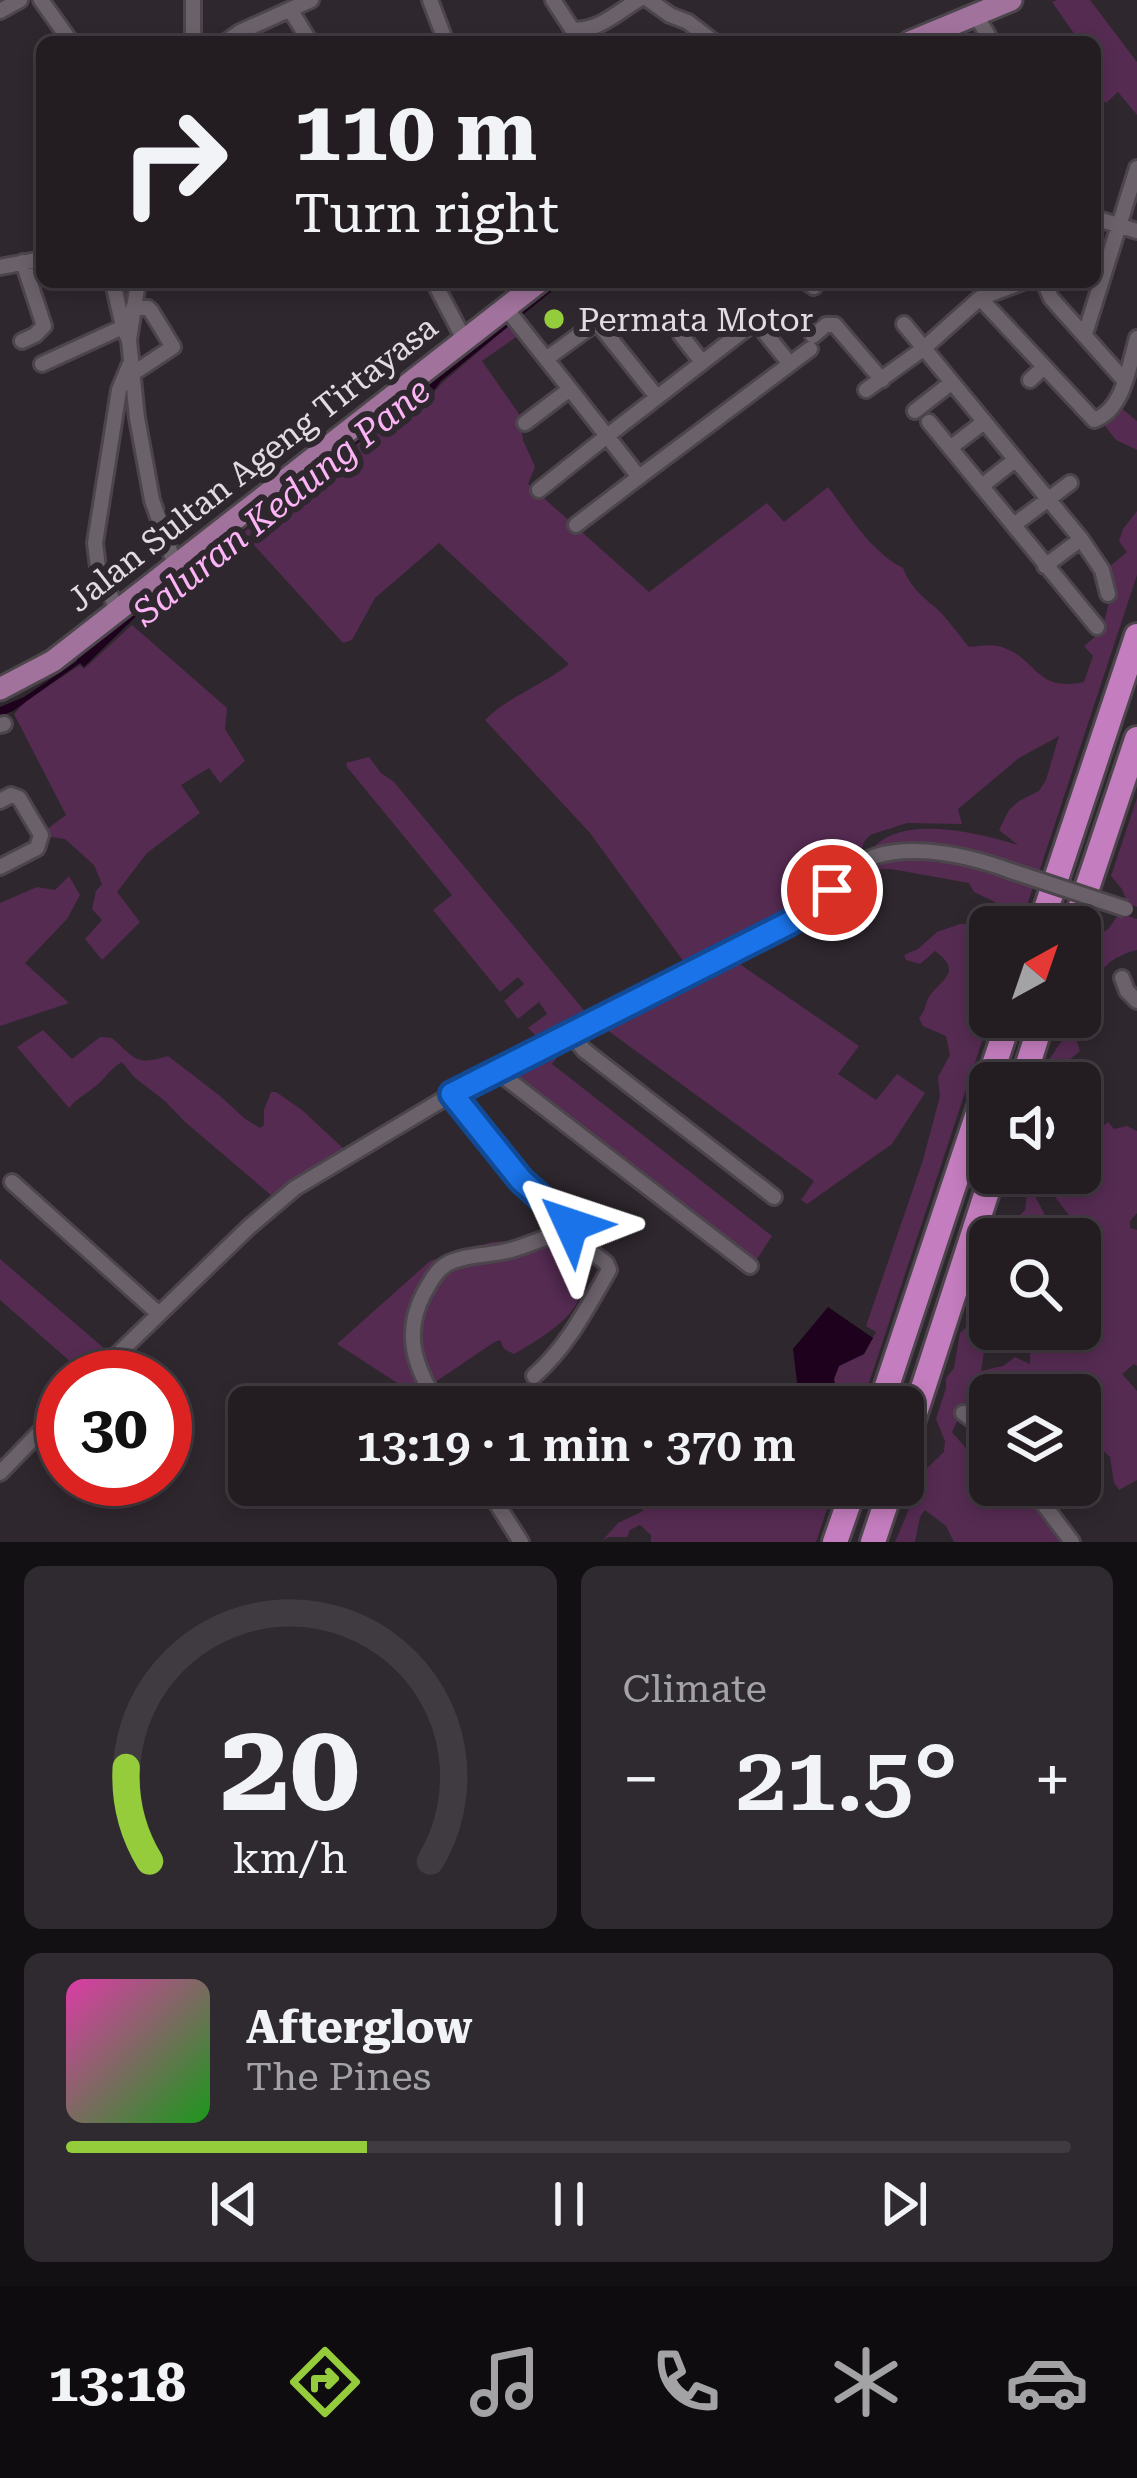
<!DOCTYPE html>
<html lang="en">
<head>
<meta charset="utf-8">
<style>
	body { margin:0; font-family:"Roboto Serif",serif; background:#2f2a2f; color:#f1f3f6; height:100vh; display:flex; flex-direction:column; font-size:45px; white-space:nowrap }
	* { box-sizing:border-box; margin:0 }
	p { font-size:39px; color:#a3a2a5 }
	.icon { flex:none; width:66px; height:66px; fill:none; stroke:currentColor; stroke-width:2; stroke-linecap:round; stroke-linejoin:round }
	.map { position:relative; height:1542px; overflow:hidden }
	.drawer { display:flex; flex-direction:column; gap:24px; padding:24px; background:#131013; flex:1 }
	.drawer>* { flex:none }
	.top-card { position:absolute; left:36px; top:36px; width:1065px; height:252px; border-radius:18px; box-shadow:0 6px 18px #0003,0 0 0 3px #403b40; background:#231d22; color:#f1f3f6; overflow:hidden }
	.needle { width:78px; rotate:40deg }
	.tools { position:absolute; left:969px; top:906px; display:grid; gap:24px }
	.tools a { display:grid; place-items:center; width:132px; height:132px; border-radius:18px; background:#231d22; box-shadow:0 6px 18px #0003,0 0 0 3px #403b40; font-size:60px }
	.speed { position:absolute; left:36px; top:1350px; display:flex; gap:24px; font-size:60px; font-weight:700; text-align:center }
	.speed>* { display:grid; place-content:center; width:156px; height:156px; border-radius:50%; background:#231d22; box-shadow:0 6px 18px #0003,0 0 0 3px #403b40; line-height:1 }
	.speed .limit { border:18px solid #d22; background:#fff; color:#111 }
	.pin { position:absolute; display:grid; place-items:center; width:102px; height:102px; color:#fff; margin:-51px; border:6px solid #fff; border-radius:50%; box-shadow:0 3px 12px #0007 }
	.me { position:absolute; width:132px; margin:-66px; rotate:312deg; stroke-linejoin:round; filter:drop-shadow(0 0 9px #0008) }
	.turn { display:flex; align-items:center; gap:42px; height:252px; padding:0 60px; font-size:54px }
	.turn .icon { width:156px; height:156px; stroke-width:2.5 }
	.turn b { display:block; font-size:84px; line-height:102px }
	.big { font-size:90px; font-weight:600; line-height:1.1 }
	.drawer .tile { flex:1; display:flex; flex-direction:column; justify-content:center; gap:18px; min-width:0; padding:0 42px; border-radius:18px; background:#2f2a2f }
	.drawer .dial { align-items:center; gap:0 }
	.dial svg { height:312px; overflow:visible; fill:none; stroke:#403b40; stroke-width:7; stroke-linecap:round; text-anchor:middle }
	.dial text { fill:#f1f3f6; stroke:none }
	.song { display:flex; align-items:center; gap:36px }
	.cover { width:144px; height:144px; border-radius:18px; background:linear-gradient(135deg,hsl(320 70% 55%),hsl(120 70% 35%)) }
	.played { height:12px; border-radius:6px; background:linear-gradient(90deg,#95cc3b 30%,#403b40 30%) }
	.keys { display:flex; justify-content:space-around; direction:ltr }
	.heat { display:flex; justify-content:space-between; align-items:center; font-size:66px; direction:ltr }
	.drawer .tiles { flex:1; display:grid; gap:24px; grid-template-columns:1fr 1fr }
	.tile:last-child { grid-column:span 2 }
	.trip { position:absolute; left:228px; top:1386px; width:696px; height:120px; border-radius:18px; background:#231d22; box-shadow:0 6px 18px #0003,0 0 0 3px #403b40; font-weight:600; line-height:120px; text-align:center }
	.tab-bar { display:flex; height:192px; justify-content:space-around; align-items:center; background:#0e0c0e; color:#a3a2a5 }
	.tab-bar .icon { width:84px; height:84px }
	.tab-bar .current { color:#95cc3b }
	.tab-bar b { font-size:54px; color:#f1f3f6 }
	.map>svg:first-child { display:block }
	.green { fill:#552b52 }
	.water { fill:#1e011d }
	.lines { fill:none; stroke-linecap:round; stroke-linejoin:round }
	.street-casing { stroke:#4c454c; stroke-width:20 }
	.primary-casing { stroke:#4c454c; stroke-width:27 }
	.highway-casing { stroke:#4c454c; stroke-width:30 }
	.street { stroke:#6b616a; stroke-width:14 }
	.primary { stroke:#a0729c; stroke-width:21 }
	.highway { stroke:#c47dbe; stroke-width:24 }
	.street-bridge-casing { stroke:#4c454c; stroke-width:20; stroke-linecap:butt }
	.street-bridge { stroke:#6b616a; stroke-width:14 }
	.route-casing { stroke:#114b97; stroke-width:30 }
	.route { stroke:#1a73e8; stroke-width:21 }
	.poi-dot { fill:#95cc3b; stroke:#2f272e; stroke-width:4.5 }
	.labels { text-anchor:middle; stroke-width:12; stroke-linejoin:round; paint-order:stroke }
	.poi-label { font-size:33px; fill:#e2dce1; stroke:#2f272e; text-anchor:start }
	.street-label { font-size:33px; fill:#e2dce1; stroke:#2f272e }
	.water-label { font-size:36px; font-style:italic; fill:#fcb4f6; stroke:#2f272e }
</style>
</head>
<body>
<div class="map">
<svg width="1137" height="1542" viewBox="0 0 1137 1542">
	<rect width="100%" height="100%" fill="#2f272e"/>
	<path class="green" d="M1057,0H1090L1137,62V115L1118,92L1106,103L1097,94L1095,95V42H1080L1052,2Z
		M510,325L519,335L482,361L519,414L523,440L535,467L528,484L649,592L767,503L784,522L828,487C850,516 870,551 903,568C910,586 921,596 935,607C947,618 958,634 969,647C979,646 989,644 998,646C1038,656 1033,693 1084,682L1093,656L1084,646L1102,631L1113,585L1109,567L1127,552L1119,541L1123,529L1137,511V575L1038,875L996,861L872,853L871,850C902,813 978,833 1018,845L999,830L1009,810L1019,801L1039,791L1046,780L1059,736L1019,758L958,809L962,824L907,823L870,835L864,842L859,857L806,908L689,969L590,833L485,720C508,696 544,685 569,664L439,543L375,598L352,640L343,643L243,533L419,397L423,395L428,399L442,383Z
		M1121,408L1137,421V450L1116,440L1105,426Z
		M132,625L227,708L225,729L245,761L220,783L209,768L181,785L200,813L147,853L117,892L140,922L102,960L85,939L102,920L92,909L96,891L102,884L94,865L65,839L50,837L47,829L66,815L14,714L26,701L80,665L84,669Z
		M369,757L381,773L394,782L592,1020L543,1043L528,1028L547,1014L539,1002L518,1019L504,1001L524,984L518,977L500,992L433,910L452,895L347,767L346,763Z
		M1137,798V907L1128,904L1122,889L1111,876Z
		M905,856L971,861L1030,884L1033,887L1020,927H993L998,916L995,902L974,892L969,883L891,869L859,870Z
		M69,876L80,895L67,919L25,963L69,1003L0,1026V903L37,887L55,890Z
		M1120,913L1137,919V950C1116,955 1097,967 1093,991C1091,1003 1097,1000 1088,1011C1085,1015 1075,1021 1071,1024L1080,1051L1061,1067L1056,1083H1050L1052,1080L1045,1065L1064,1038L1070,1017H1080V964L1094,938L1108,929Z
		M960,924H966C973,934 973,947 982,956L986,954L990,941V1017L861,1407H829L838,1402L834,1379L839,1366L864,1354L876,1332L866,1326L923,1160L940,1096L938,1077L950,1055L946,1036L923,1026L919,1018C924,1013 925,1007 927,1001C935,982 967,974 935,951L920,964L906,960L904,955L918,949L937,932Z
		M731,958L859,1046L838,1074L876,1100L897,1074L925,1093L892,1144L807,1204L801,1200L814,1181L599,1024Z
		M43,1030L72,1059L100,1037L112,1038C136,1059 135,1066 168,1056L220,1096L244,1118L260,1128L264,1125V1110L271,1092H276L302,1110L345,1150L272,1196L184,1121L165,1101L134,1077L122,1062C109,1069 104,1081 92,1089C83,1096 76,1099 69,1108L17,1047Z
		M558,1045L564,1048L552,1064L772,1236L755,1262L504,1072Z
		M1108,1122L1114,1129L1127,1126L1137,1131V1213L1130,1221V1228L1137,1230V1366L1134,1364L1122,1374L1137,1391V1480L1119,1490L1114,1483L1110,1457L1080,1429V1396L1085,1391L1070,1371C1056,1378 1043,1385 1027,1378L1013,1390L1016,1395H990V1400L981,1398L967,1401L952,1432L990,1476V1485H998L1007,1495L1039,1505L1066,1542H954L946,1526L925,1510L920,1517L915,1542H895L926,1469L944,1452L945,1441L936,1419L946,1388V1378L954,1368L960,1333L969,1325L967,1311L985,1303L986,1292L978,1273L983,1264L990,1259L989,1338L985,1345L981,1371L1003,1366L1015,1357L1030,1364V1352L1046,1350L1063,1329H1080V1256L1091,1244L1049,1189L1060,1173H1080V1147Z
		M1015,1173H1032L1035,1176L1036,1198L1045,1215L1042,1228L1030,1239H999C996,1231 995,1223 1002,1216L1017,1218L1025,1210L1029,1180H1019Z
		M532,1236L569,1265L579,1253L587,1260C583,1272 583,1286 579,1298C570,1322 535,1342 514,1354L504,1349L500,1340L493,1343L416,1395L337,1344L430,1261L492,1242L515,1241Z
		M0,1259L112,1355L88,1377L0,1300Z
		M648,1485H835L816,1542H651V1535L640,1525L630,1530L627,1537H609L603,1540L618,1523L643,1511L638,1496Z"/>
	<path class="water" d="M549,282H563L441,381L428,398L424,393L418,396L156,597L84,667L80,663L13,711L0,716V707L24,697L77,661L75,657L416,395L420,390L417,386Z
		M828,1307L873,1338L864,1354L839,1366L834,1379L838,1402L829,1407H800L793,1349Z"/>
	<g class="lines">
		<defs>
			<path id="street" d="M41,0L71,42
				M193,0V42
				M430,0L446,42
				M553,0L572,29C596,33 618,12 638,0
				M649,0L670,15L688,22L714,42
				M0,11L20,0
				M291,11L310,42
				M975,14L992,42
				M226,42L240,32L311,0
				M1095,218L1137,231
				M0,267L42,259
				M113,282L123,327L129,340L137,418L152,500L175,565
				M434,282L464,339
				M807,282L814,287
				M1044,282L1051,298L1124,380
				M980,298L1094,420C1124,410 1129,365 1137,338
				M505,307L607,436L752,324H758L790,364
				M904,324L1081,539L1102,570L1108,594
				M1085,334L1137,168
				M681,335L702,362
				M813,336L826,325H835L882,380
				M129,340L138,282
				M22,341L35,335L44,326L23,262
				M546,359L597,322L657,397
				M42,364L123,327
				M132,374L173,347L151,311L148,308H133
				M1030,380L1044,367
				M866,390L923,349L980,298L1023,282
				M915,411L951,383
				M929,422L1097,627
				M525,423L570,389
				M950,448L984,422
				M639,477L810,349
				M988,481L1015,460
				M539,490L607,436L639,477L576,525
				M1019,521L1070,483
				M1045,566L1081,539
				M117,610L98,567L95,543L119,390L129,366
				M0,725L4,724
				M0,801L11,795L19,798L41,835L37,848L0,867
				M1122,978L1127,991L1137,1001
				M571,1034L584,1050L774,1197
				M498,1072L750,1266
				M12,1182L159,1314
				M534,1376C568,1346 587,1308 609,1270L606,1263L564,1231
				M94,1377L249,1227L295,1188L452,1094L789,923C803,915 817,907 827,895C834,888 839,879 846,873C887,835 965,854 1011,871
				M439,1407C417,1369 401,1337 424,1293C430,1283 436,1270 447,1264C465,1254 491,1256 511,1250C529,1245 546,1237 564,1231L571,1225L521,1180L452,1094
				M963,1413L990,1433
				M0,1473L63,1408
				M485,1485L521,1542
				M1029,1485L1072,1542"/>
			<path id="primary" d="M910,42L1011,0
				M0,689L53,661L539,282"/>
			<path id="highway" d="M1040,927L1137,636
				M1074,927L1137,739
				M1022,1083L1043,1017
				M880,1407L1010,1017
				M903,1450L993,1173
				M835,1542L855,1485
				M873,1542L892,1485"/>
		</defs>
		<use href="#street" class="street-casing"/>
		<use href="#primary" class="primary-casing"/>
		<use href="#highway" class="highway-casing"/>
		<use href="#street" class="street"/>
		<use href="#primary" class="primary"/>
		<use href="#highway" class="highway"/>
		<defs>
			<path id="street-bridge" d="M1011,871L1126,909"/>
		</defs>
		<use href="#street-bridge" class="street-bridge-casing"/>
		<use href="#street-bridge" class="street-bridge"/>
	</g>
	<g class="lines">
		<defs>
			<path id="route" d="M571,1225L521,1180L452,1094L789,923L809,911L832,890"/>
		</defs>
		<use href="#route" class="route-casing"/>
		<use href="#route" class="route"/>
	</g>
	<circle class="poi-dot" cx="554" cy="319" r="12"/>
	<g class="labels">
		<g class="poi-label">
			<text x="578" y="331">Permata Motor</text>
		</g>
		<g class="street-label">
			<text transform="translate(252 463) rotate(-38)" y="12">Jalan Sultan Ageng Tirtayasa</text>
		</g>
		<g class="water-label">
			<text transform="translate(281 501) rotate(-39)" y="13">Saluran Kedung Pane</text>
		</g>
	</g>
</svg>
<div class="tools">
<a><svg class="needle" viewBox="-14 -14 28 28"><path d="M0-13l5 13h-10z" fill="#e53935"/><path d="M0 13l5-13h-10z" fill="#a3a2a5"/></svg></a>
<a><svg class="icon" aria-label="sound" viewBox="0 0 24 24"><path d="M4 9h4l5-4v14l-5-4H4zM17 9q2 3 0 6"/></svg></a>
<a><svg class="icon" aria-label="search" viewBox="0 0 24 24"><circle cx="10" cy="10" r="6"/><path d="M15 15l6 6"/></svg></a>
<a><svg class="icon" aria-label="layers" viewBox="0 0 24 24"><path d="M12 4l9 5-9 5-9-5zM3 14l9 5 9-5"/></svg></a>
</div>
<div class="speed"><div class="limit">30</div></div>
<div class="pin" style="left:832px;top:890px;background:#d93025"><svg class="icon" aria-label="arrive" viewBox="0 0 24 24"><path d="M6 21V4h12l-3 4 3 4H6"/></svg></div>
<svg class="me" style="left:571px;top:1225px" viewBox="-20 -20 40 40"><path d="M0-17L14 15 0 8-14 15z" fill="#1a73e8" stroke="#fff" stroke-width="4"/></svg>
<div class="trip">13:19 · 1 min · 370 m</div>
<div class="top-card">
<div class="turn"><svg class="icon" aria-label="right" viewBox="0 0 24 24"><path d="M7 20v-9h11M14 6l5 5-5 5"/></svg><div><b>110 m</b>Turn right</div></div>
</div>
</div>
<section class="drawer">
<div class="tiles">
<div class="tile dial"><svg viewBox="0 0 100 80">
<path d="M14 69A42 42 0 1 1 86 69"/>
<path d="M14 69A42 42 0 0 1 8 45" stroke="#95cc3b"/>
<text x="50" y="56" font-size="32" font-weight="700">20</text>
<text x="50" y="72" font-size="11">km/h</text>
</svg></div>
<div class="tile"><p>Climate</p>
<div class="heat"><a>−</a><b class="big">21.5°</b><a>+</a></div>
</div>
<div class="tile">
<div class="song"><i class="cover"></i><div><b>Afterglow</b><p>The Pines</p></div></div>
<div class="played"></div>
<div class="keys"><svg class="icon" aria-label="previous" viewBox="0 0 24 24"><path d="M18 5L8 12l10 7zM5 5v14"/></svg><svg class="icon" aria-label="pause" viewBox="0 0 24 24"><path d="M8 5v14M16 5v14"/></svg><svg class="icon" aria-label="next" viewBox="0 0 24 24"><path d="M6 5l10 7-10 7zM19 5v14"/></svg></div>
</div>
</div>
</section>
<nav class="tab-bar">
<b>13:18</b>
<svg class="icon current" aria-label="directions" viewBox="0 0 24 24"><path d="M12 3l9 9-9 9-9-9zM9 14v-3h6M13 9l2 2-2 2"/></svg>
<svg class="icon" aria-label="music" viewBox="0 0 24 24"><path d="M9 18V5l10-2v13"/><circle cx="6" cy="18" r="3"/><circle cx="16" cy="16" r="3"/></svg>
<svg class="icon" aria-label="phone" viewBox="0 0 24 24"><path d="M5 4h4l2 5-3 2q2 4 5 5l2-3 5 2v4C11 20 4 13 5 4z"/></svg>
<svg class="icon" aria-label="climate" viewBox="0 0 24 24"><path d="M12 3v18M4 7l16 10M4 17L20 7"/></svg>
<svg class="icon" aria-label="car" viewBox="0 0 24 24"><path d="M5 17H2v-5l4-1 3-4h7l3 4 3 1v5h-3M9 17h6M6 11h13"/><circle cx="7" cy="17" r="2"/><circle cx="17" cy="17" r="2"/></svg>
</nav>
</body>
</html>
